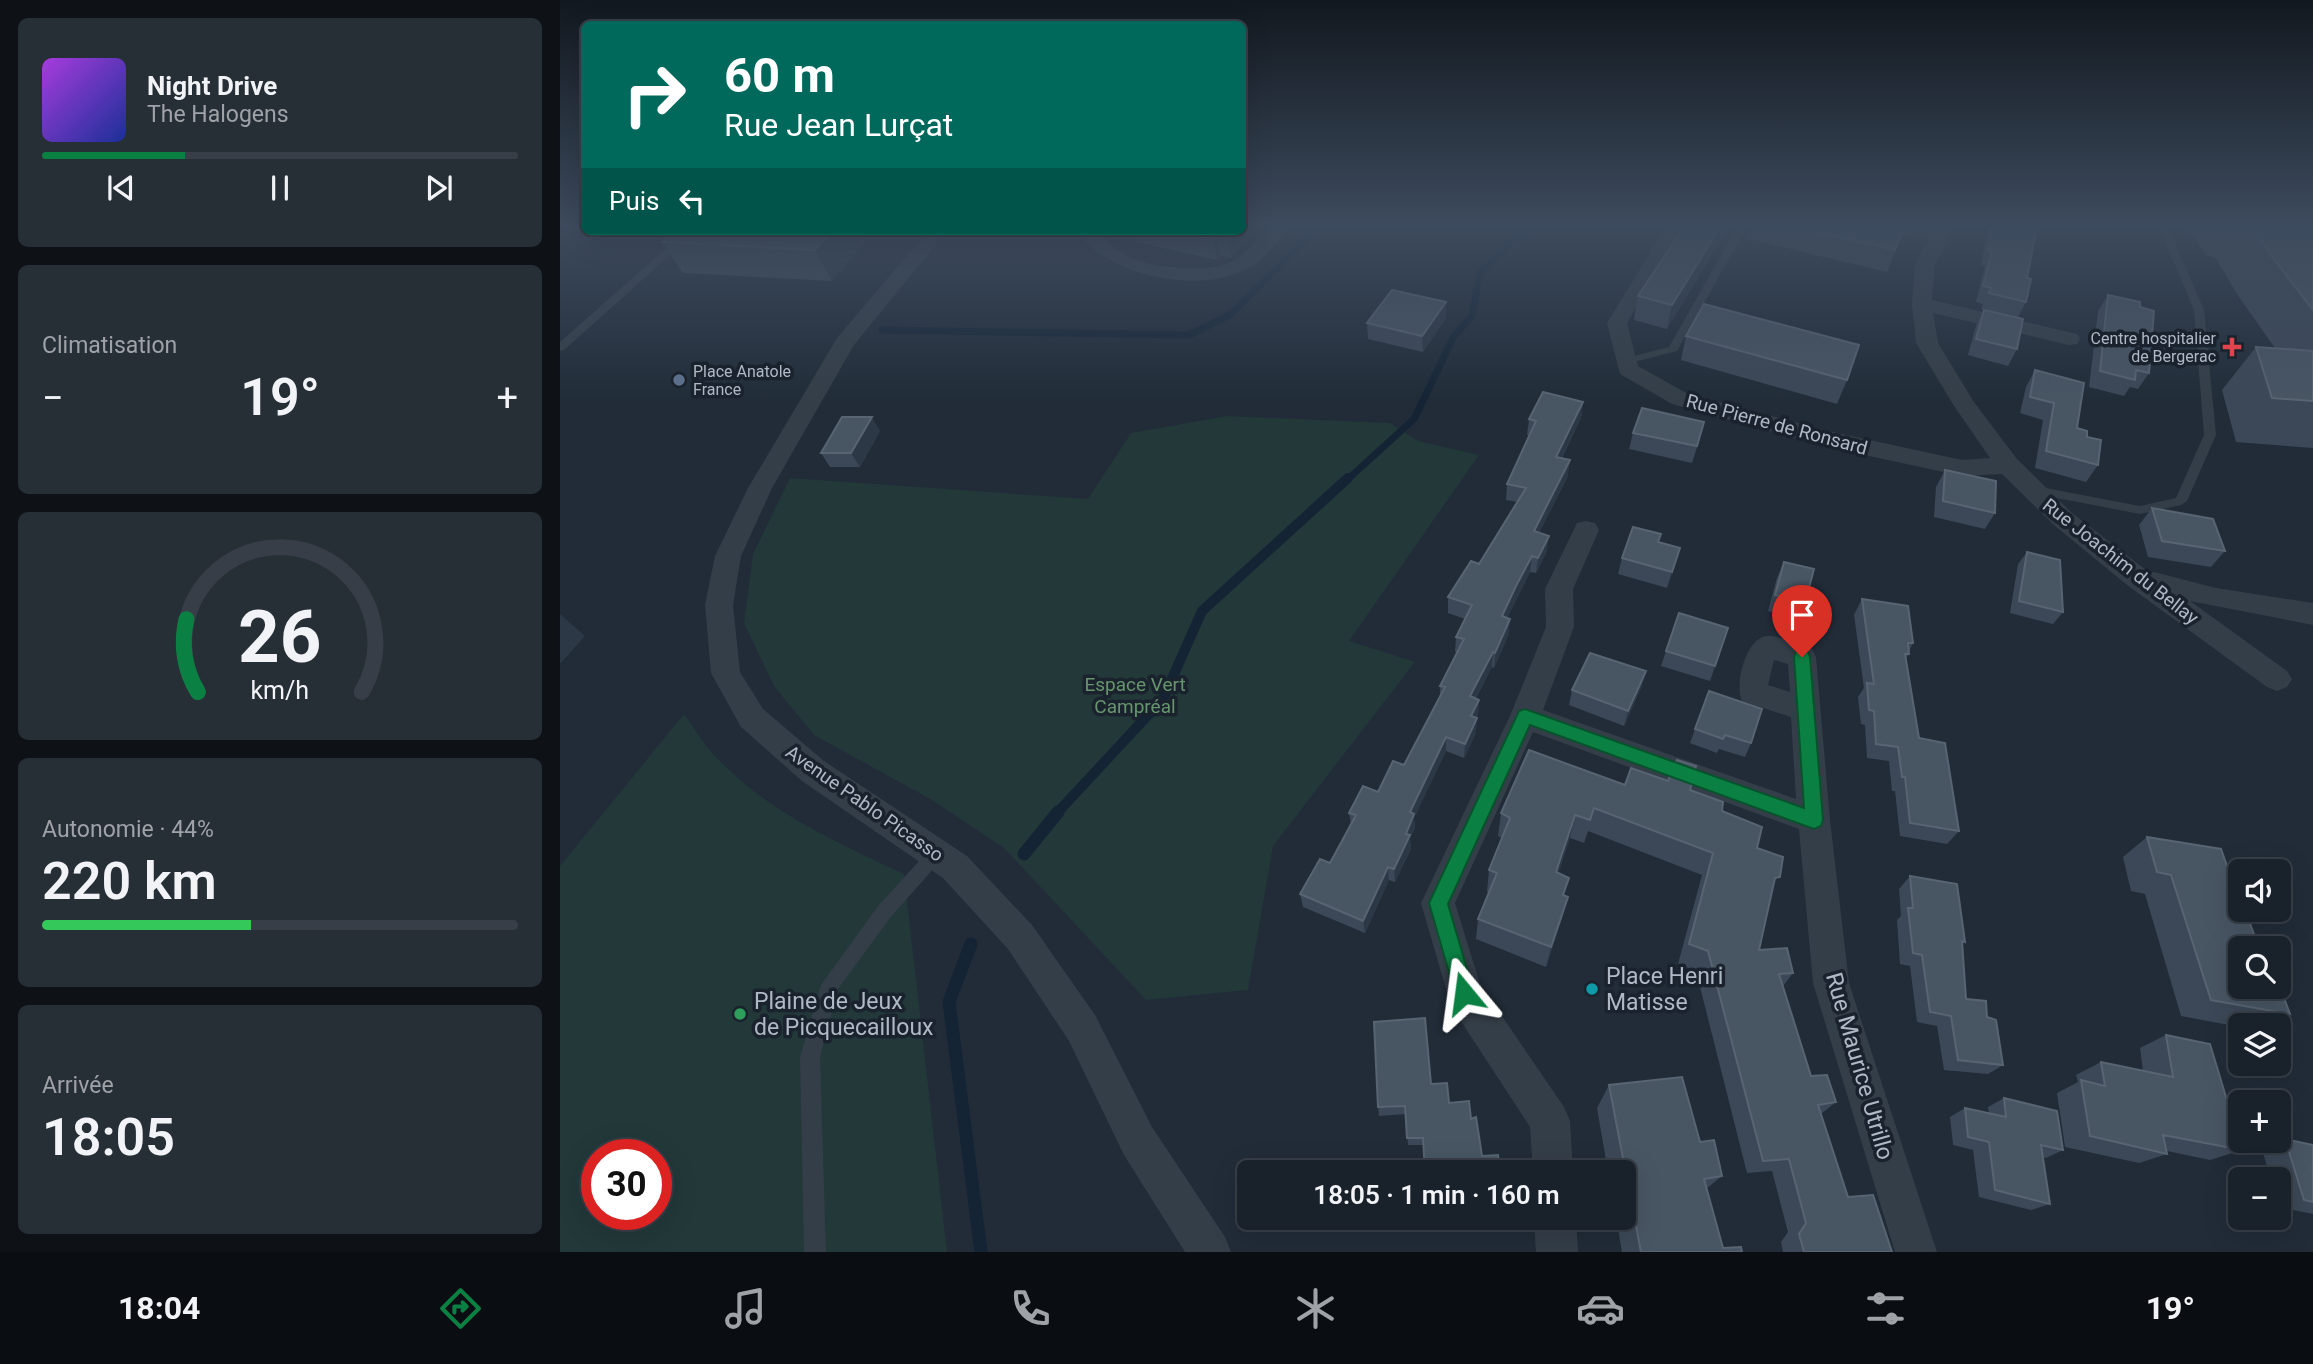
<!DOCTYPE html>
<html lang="fr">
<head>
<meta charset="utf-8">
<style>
	body { margin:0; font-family:Roboto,sans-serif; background:#262e36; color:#f1f3f6; height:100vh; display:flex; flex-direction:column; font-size:26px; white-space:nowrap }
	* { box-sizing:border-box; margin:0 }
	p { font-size:23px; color:#9fa3a8 }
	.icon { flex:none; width:38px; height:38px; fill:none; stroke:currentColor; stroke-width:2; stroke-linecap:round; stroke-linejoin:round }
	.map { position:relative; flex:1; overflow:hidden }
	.side { display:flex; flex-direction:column; gap:18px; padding:18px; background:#0e1217; width:560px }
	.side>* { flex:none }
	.hud { position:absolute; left:21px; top:21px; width:665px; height:214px; border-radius:10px; box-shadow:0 7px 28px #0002,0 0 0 2px #373e47; background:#00695c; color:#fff; overflow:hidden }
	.tools { position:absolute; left:1668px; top:859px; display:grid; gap:14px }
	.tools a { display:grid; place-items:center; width:63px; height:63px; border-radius:10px; background:#19212a; box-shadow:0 7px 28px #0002,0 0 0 2px #373e47; font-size:35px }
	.speed { position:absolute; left:21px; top:1139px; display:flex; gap:14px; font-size:35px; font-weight:700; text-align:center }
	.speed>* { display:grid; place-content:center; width:91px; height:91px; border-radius:50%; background:#19212a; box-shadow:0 7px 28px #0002,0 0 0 2px #373e47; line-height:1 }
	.speed .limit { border:10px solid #d22; background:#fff; color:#111 }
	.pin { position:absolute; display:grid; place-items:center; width:60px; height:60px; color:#fff; margin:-72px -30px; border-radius:50% 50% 50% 0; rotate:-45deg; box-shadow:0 0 7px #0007 }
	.pin .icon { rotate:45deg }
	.me { position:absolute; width:77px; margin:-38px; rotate:344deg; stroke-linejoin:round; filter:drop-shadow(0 0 5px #0008) }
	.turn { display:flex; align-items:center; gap:24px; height:147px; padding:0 28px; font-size:32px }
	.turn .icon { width:91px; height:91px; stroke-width:2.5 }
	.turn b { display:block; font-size:49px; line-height:60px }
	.then { display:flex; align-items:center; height:66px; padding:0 28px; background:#0003; gap:14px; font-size:26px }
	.big { font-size:52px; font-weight:600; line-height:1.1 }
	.side .card { flex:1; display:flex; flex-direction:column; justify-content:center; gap:10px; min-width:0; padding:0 24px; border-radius:10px; background:#262e36 }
	.side .dial { align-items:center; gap:0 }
	.dial svg { height:182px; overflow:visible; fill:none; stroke:#373e47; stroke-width:7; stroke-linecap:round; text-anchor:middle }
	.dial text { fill:#f1f3f6; stroke:none }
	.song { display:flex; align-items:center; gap:21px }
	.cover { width:84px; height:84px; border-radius:10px; background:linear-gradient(135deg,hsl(280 70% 55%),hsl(230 70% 35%)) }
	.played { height:7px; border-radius:4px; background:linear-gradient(90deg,#0b8043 30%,#373e47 30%) }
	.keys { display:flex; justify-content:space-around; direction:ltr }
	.heat { display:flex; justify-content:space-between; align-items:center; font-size:38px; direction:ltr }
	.charge { height:10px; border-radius:5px; background:linear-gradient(90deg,#34c759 44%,#373e47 0) }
	.trip { position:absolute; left:677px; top:1160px; width:399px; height:70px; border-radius:10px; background:#19212a; box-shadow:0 7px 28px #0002,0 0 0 2px #373e47; font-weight:600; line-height:70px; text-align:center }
	.menu { display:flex; height:112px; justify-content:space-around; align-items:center; background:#0a0d11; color:#9fa3a8 }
	.menu .icon { width:49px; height:49px }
	.menu .current { color:#0b8043 }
	.menu b { font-size:32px; color:#f1f3f6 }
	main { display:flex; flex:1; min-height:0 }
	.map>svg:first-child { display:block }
	.green { fill:#223839; fill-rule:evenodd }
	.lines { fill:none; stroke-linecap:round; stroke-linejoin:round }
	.stream-far2 { stroke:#142435; stroke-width:7 }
	.stream-far1 { stroke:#142435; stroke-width:10 }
	.stream { stroke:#142435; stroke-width:13 }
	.service { fill:#343e48; fill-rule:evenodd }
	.minor { fill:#343e48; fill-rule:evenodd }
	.wall { fill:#3c4857 }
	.shaded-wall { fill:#2c3846 }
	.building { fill:#485563; stroke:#586472; stroke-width:2 }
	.route { fill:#0b8043; stroke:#07532c; stroke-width:2 }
	.health-dot { fill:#e0444e; stroke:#1a232d; stroke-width:2.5 }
	.service-dot { fill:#5c6f8a; stroke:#1a232d; stroke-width:2.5 }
	.culture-dot { fill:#0f9aa8; stroke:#1a232d; stroke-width:2.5 }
	.leisure-dot { fill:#2e9e5b; stroke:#1a232d; stroke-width:2.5 }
	.labels { text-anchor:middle; stroke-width:7; stroke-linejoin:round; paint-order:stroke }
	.far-poi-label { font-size:16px; fill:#afb9c5; stroke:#1a232d; text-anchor:end }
	.street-label { font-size:19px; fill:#afb9c5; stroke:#1a232d }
	.park-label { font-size:19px; fill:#66956e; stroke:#1a232d }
	.near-poi-label { font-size:23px; fill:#afb9c5; stroke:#1a232d; text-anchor:start }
	.near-street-label { font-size:23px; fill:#afb9c5; stroke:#1a232d }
</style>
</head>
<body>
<main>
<section class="side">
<div class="card">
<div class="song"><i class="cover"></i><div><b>Night Drive</b><p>The Halogens</p></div></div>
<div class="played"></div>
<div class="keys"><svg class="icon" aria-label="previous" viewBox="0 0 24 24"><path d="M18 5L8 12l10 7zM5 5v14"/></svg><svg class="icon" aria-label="pause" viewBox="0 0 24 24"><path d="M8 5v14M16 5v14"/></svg><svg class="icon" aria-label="next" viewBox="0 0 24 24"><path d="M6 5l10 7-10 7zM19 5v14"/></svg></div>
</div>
<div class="card"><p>Climatisation</p>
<div class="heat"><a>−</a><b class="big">19°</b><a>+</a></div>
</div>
<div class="card dial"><svg viewBox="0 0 100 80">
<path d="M14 69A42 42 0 1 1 86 69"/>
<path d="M14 69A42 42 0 0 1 9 37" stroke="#0b8043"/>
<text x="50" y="56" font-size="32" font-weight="700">26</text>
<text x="50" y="72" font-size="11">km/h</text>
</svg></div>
<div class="card"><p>Autonomie · 44%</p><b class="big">220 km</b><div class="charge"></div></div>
<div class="card"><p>Arrivée</p><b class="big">18:05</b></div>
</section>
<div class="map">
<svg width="1753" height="1252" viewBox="0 0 1753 1252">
	<rect width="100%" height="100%" fill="#212c38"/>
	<path class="green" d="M667,416L830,423L858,441L919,455L789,641L855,662L713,846L688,990L586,1000L444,848L372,800L254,735L214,686L184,623L193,554L230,478L528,499L571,433Z
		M124,714C136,731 148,751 164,765C214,815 280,844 344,874L387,1252H0V866ZM37,1155H96V1214H37Z"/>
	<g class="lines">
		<path class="stream-far2" d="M322,330L629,335L671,314L759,227
			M787,480L854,419L894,336L912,316L920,273L970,227"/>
		<path class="stream-far1" d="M497,813L603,699L642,611L788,478"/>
		<path class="stream" d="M464,854L498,812
			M411,944L389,1002L421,1252"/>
		<path class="service" d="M1177,227H1187L1117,351L1066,364L1062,363V359L1109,347Z
			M1599,227H1608L1644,310L1656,435L1627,501L1621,505L1580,514L1471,493L1469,490L1475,486L1580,506L1616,498L1644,435L1634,310Z
			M126,231H137L4,350L0,351V342Z
			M376,846L382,849L384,854L382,859L330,918L278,989L260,1057L266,1252H244L240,1057L261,985L318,906L370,849Z"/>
		<path class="minor" d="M710,227H729C718,243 701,263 683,271C633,294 548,275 516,231C549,231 542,242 567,256C589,268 646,273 669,263C686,255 698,239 710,227Z
			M1106,227H1124L1067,323L1078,366L1128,394L1268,431L1402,460L1430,458L1394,406L1356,343L1352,304L1355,265L1368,240L1328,231L1326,227H1360L1373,229L1375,227H1393L1375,265L1372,300L1517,334L1520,339L1517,344L1509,345L1373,313L1378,343L1414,402L1457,459L1512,513L1590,573L1594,572L1656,588L1753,603V625L1630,601L1727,671L1732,679L1727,687L1717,691L1707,687L1567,585L1494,525L1442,474L1402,476L1268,447L1112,404L1060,374L1047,323Z
			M368,231H387L294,345L212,488L181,556L173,605L180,672L203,709L264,761L407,856L472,925L535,1015L592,1127L665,1237L671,1252H625L564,1155L509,1041L448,949L383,878L242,781L181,727L151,673L145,605L155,556L188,488L277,338Z
			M1026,521L1035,523L1039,530L1013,589L1014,627L983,710L1236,799L1231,717L1182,701C1174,685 1186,635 1209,636C1222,636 1239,645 1252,649L1256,657L1270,820L1289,983L1377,1252H1335L1253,983L1239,829L973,732L895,903L920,984L1004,1107L1010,1121L1013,1172H973L970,1127L891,1006L861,903L950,716L986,627L985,589L1017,523ZM1214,660L1228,664L1230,692L1208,685Z
			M974,1218H1016L1018,1252H976Z"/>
	</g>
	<path class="wall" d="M1192,227H1345L1327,272L1188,239Z
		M1428,227H1477L1467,278L1466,302L1458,317L1457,349L1448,366L1408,355L1416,326L1424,310L1446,315L1421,309L1423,304L1416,302L1425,266L1421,265Z
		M1626,227H1753V448L1676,442L1662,390L1696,347L1715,348L1679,297L1655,257L1647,256Z
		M1167,229L1107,329L1074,320L1078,296Z
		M116,231H314L272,281L123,273L102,242Z
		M568,231H682L671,258L661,256L657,260L576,242L575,237L569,236Z
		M1548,295L1580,307L1589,373L1578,389L1570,387L1564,396L1529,387L1538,311Z
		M886,302V318L863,352L808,339L807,323Z
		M1126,336L1287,380L1277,404L1121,360Z
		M1475,370L1517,428L1527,437L1538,465L1526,482L1475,468L1483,420L1460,413L1466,387Z
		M1023,402L1021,418L1002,458L1008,476L979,533L987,551L976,573L970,572L947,618L949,634L934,668L932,667L916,698L919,700L918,715L916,718V733L904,758L886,751L854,818L855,828L850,838L851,849L835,882L829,880L805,933L743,907L740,894L770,863L791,825L789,813L818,792L844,765L880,696V686L897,652H895L896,637L905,619L888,613V597L919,564L957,502L946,500L947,484L969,435H967L969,419Z
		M320,431L300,467H270L261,453Z
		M1073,433L1140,438L1132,463L1069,449Z
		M1385,470L1435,513L1425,529L1374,517L1376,487Z
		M1592,508L1665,551L1651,567L1588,557L1579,525Z
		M1101,534L1098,542L1120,548L1107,588L1058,574L1062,558Z
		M1467,552L1503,612L1493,624L1450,613L1458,564Z
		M1224,562L1245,603L1238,619L1208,611L1217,578Z
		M1302,599L1353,643L1349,651V654L1346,658L1359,738L1399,831L1387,844L1340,836L1335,791H1332L1329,761L1307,758L1305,725L1301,724L1298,697L1304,688L1294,615Z
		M1106,651L1155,666L1150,681L1101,666Z
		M1082,686L1064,726L1009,705L1012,690Z
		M1149,691L1191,743L1185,757L1159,749L1157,753L1130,743Z
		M1065,785L1130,790L1162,811L1197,848L1213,887L1199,950L1233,973L1223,986L1251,1076L1276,1102L1261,1114L1288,1197L1332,1252H1223L1221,1242L1228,1232L1212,1171L1187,1173L1136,971L1118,964L1142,875L1028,831L1024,843L1010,838L998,873L1004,896L1002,918L986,967L916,939L918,919L929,893L927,892L929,870L942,838L938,836L941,813Z
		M1587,837L1680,948L1730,1014L1706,1026H1680V1027L1621,1016L1585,894L1571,891L1563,857Z
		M1350,876L1405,942L1402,944L1406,999L1427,1017L1443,1065L1428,1074L1384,1070L1377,1026L1357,1022L1350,966L1340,964L1337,920L1341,916L1339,889Z
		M1606,1035L1682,1150L1650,1160L1607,1151V1154L1579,1163L1505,1147L1497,1093L1518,1082L1516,1075L1541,1062L1583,1071L1580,1048Z
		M871,1084L889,1103L911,1119L922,1156L940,1172L863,1145H848L846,1114L819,1116L818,1107Z
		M1049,1085L1140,1142L1162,1176L1146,1189L1163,1248L1182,1252H1062L1056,1218H1064V1172H1048L1037,1108Z
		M1444,1098L1503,1150L1486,1158L1483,1157L1490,1204L1471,1210L1419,1197L1413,1150L1393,1145L1390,1117L1405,1108L1429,1113L1428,1107Z
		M1725,1139L1753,1145V1214L1719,1207L1718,1180H1711L1701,1146Z"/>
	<path class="shaded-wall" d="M682,227H700L671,258L667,237L673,231H682Z
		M1160,227H1167L1107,329L1112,305Z
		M272,231H314L272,281L255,250Z
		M657,235L661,256L657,260L653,239Z
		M886,302V318L863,352L862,336Z
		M1023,402L1021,418L994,473L996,457Z
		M312,417L320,431L300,467L291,453Z
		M1010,460L1008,476L972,547L974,531Z
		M989,536L987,551L976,573L978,558Z
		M1120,548L1116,564L1107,588L1112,572Z
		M972,556L970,572L941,631L942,616L956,586Z
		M0,614L25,636L0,664Z
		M950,619L949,634L934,668L935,653Z
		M933,652L932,667L909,710L910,696Z
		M1086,671L1082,686L1064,726L1068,711Z
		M919,700L918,715L911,731V716Z
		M917,718L916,733L904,758L905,744Z
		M886,737V751L854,818L855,828L850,838L851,849L835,882L834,869L846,834L850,812Z
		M1015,815L1010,838L992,894L996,872Z
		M828,867L829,880L805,933L803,921Z
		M1008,897L1002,918L986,967L991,947Z"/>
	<path class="building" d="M1124,227H1160L1112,305L1078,296Z
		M1235,227H1345L1335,250Z
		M1432,227H1477L1467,278L1471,279L1466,302L1429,293L1431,288L1423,286L1432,251L1428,250Z
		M1692,227H1753V310L1710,254Z
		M116,231H272L255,250L102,242Z
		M615,231H673L667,237L657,235L653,239Z
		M832,290L886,302L862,336L807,323Z
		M1548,295L1580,302V307L1594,311L1589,373L1576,370L1575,380L1540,371Z
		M1144,304L1299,345L1287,380L1126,336Z
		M1424,310L1463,319L1457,349L1416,339Z
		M1696,347L1753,351V401L1712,398Z
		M1475,370L1524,383L1517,428L1527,431V437L1541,440L1538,465L1486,451L1494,403L1470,397Z
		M983,392L1023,402L996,457L1010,460L974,531L989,536L978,558L972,556L956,586L942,616L950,619L935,653L933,652L910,696L919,700L911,716L917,718L905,744L886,737L850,812L854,814L846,834L850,835L834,869L828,867L803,921L740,894L760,859L770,863L796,815L789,813L803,786L818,792L833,761L844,765L885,687L880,686L904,639L896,637L912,605L888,597L911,561L919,564L966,488L947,484L976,421L969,419Z
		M1082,408L1144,422L1137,446L1073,433Z
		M282,417H312L291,453H261Z
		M1385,470L1436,481L1435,513L1383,501Z
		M1592,508L1653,519L1665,551L1602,541Z
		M1073,527L1101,534L1098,542L1120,548L1112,572L1062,558Z
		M1467,552L1500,560L1503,612L1459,601Z
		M1224,562L1254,569L1245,603L1215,595Z
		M1302,599L1348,606L1353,643H1348L1349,654H1345L1359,738L1385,743L1399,831L1350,823L1345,777H1342L1338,747L1316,744L1314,711L1309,710L1307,683L1314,684Z
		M1119,613L1168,628L1155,666L1106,651Z
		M1030,653L1086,671L1068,711L1012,690Z
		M1149,691L1202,709L1191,743L1165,735L1163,739L1135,729Z
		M969,750L1065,785L1071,768L1108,781L1117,760L1136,766L1130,790L1163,802L1162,811L1202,827L1197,848L1223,857L1220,877L1215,878L1199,950L1227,948L1233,973L1219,974L1251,1076L1267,1075L1276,1102L1258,1105L1288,1197L1313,1195L1332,1252H1244L1239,1234L1246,1223L1229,1159L1203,1161L1148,951L1129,944L1153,853L1034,808L1030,820L1015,815L996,872L1009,878L1003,895L1008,897L991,947L918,919L937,873L929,870L950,818L941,813Z
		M1587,837L1661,849L1674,886H1677L1680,894V910H1685L1699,948H1680V987H1718V982L1730,1014L1651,1000L1611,875L1597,872Z
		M1350,876L1397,884L1405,942L1402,941L1406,999L1426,1001L1427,1017L1436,1020L1443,1065L1398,1060L1391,1016L1370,1012L1362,955L1353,953L1348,908H1353Z
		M865,1018L871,1084L887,1083L889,1103L909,1101L911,1119L916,1117L922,1156L938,1155L940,1172H865L863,1138H847L845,1106L818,1107L814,1022Z
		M1606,1035L1650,1044L1682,1150L1603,1135L1607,1154L1530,1136L1521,1080L1545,1086L1541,1062L1613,1077Z
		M1122,1077L1140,1142L1154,1140L1162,1176L1144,1179L1163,1248L1181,1247L1182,1252H1081L1049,1085Z
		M1444,1098L1497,1111L1503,1150L1481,1145L1490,1204L1435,1190L1429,1142L1408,1137L1405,1108L1446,1117Z
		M1725,1139L1753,1145V1202L1744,1200Z"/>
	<linearGradient id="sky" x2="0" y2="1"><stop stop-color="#12181f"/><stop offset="0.56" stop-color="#3d4b5e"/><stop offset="1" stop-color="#3d4b5e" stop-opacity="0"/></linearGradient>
	<rect width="1753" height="402" fill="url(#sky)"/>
	<path class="route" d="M1242,650L1248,652L1250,657L1263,820L1261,826L1254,829L970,725L888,904L914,993L911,1000L904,1003L897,1000L869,903L959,711L965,709L1244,808L1234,657L1236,652Z"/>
	<path class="health-dot" d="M1668.5 336.5h7v7h7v7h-7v7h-7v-7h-7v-7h7z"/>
	<circle class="service-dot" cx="119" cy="380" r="7"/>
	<circle class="culture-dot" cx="1032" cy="989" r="7"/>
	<circle class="leisure-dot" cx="180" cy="1014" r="7"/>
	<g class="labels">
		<g class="far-poi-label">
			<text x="1656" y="344">Centre hospitalier<tspan x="1656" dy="18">de Bergerac</tspan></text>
			<text x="133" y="377" text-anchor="start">Place Anatole<tspan x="133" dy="18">France</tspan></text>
		</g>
		<g class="street-label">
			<text transform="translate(1217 424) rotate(15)" y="7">Rue Pierre de Ronsard</text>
			<text transform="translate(1561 561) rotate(38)" y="7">Rue Joachim du Bellay</text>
			<text transform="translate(305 803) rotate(35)" y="7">Avenue Pablo Picasso</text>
		</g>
		<g class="park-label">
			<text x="575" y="691">Espace Vert<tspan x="575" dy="22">Campréal</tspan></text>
		</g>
		<g class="near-poi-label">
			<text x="1046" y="984">Place Henri<tspan x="1046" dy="26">Matisse</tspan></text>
			<text x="194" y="1009">Plaine de Jeux<tspan x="194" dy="26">de Picquecailloux</tspan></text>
		</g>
		<g class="near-street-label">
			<text transform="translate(1300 1066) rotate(74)" y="8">Rue Maurice Utrillo</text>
		</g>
	</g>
</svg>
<div class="tools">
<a><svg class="icon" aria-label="sound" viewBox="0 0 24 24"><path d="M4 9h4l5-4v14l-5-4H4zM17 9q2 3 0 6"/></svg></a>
<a><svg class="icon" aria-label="search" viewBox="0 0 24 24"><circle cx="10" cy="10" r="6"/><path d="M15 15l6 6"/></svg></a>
<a><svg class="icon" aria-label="layers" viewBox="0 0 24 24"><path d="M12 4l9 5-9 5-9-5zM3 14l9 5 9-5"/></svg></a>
<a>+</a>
<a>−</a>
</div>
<div class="speed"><div class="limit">30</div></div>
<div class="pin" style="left:1242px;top:657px;background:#d93025"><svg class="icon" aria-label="arrive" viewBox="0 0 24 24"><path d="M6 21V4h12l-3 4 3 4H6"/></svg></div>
<svg class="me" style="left:904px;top:993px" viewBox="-20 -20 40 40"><path d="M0-17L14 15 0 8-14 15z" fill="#0b8043" stroke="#fff" stroke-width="4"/></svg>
<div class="trip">18:05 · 1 min · 160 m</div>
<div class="hud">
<div class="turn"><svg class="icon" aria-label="right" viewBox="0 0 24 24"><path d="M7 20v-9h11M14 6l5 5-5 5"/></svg><div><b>60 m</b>Rue Jean Lurçat</div></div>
<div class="then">Puis<svg class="icon" aria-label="left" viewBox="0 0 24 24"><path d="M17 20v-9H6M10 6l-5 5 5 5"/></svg></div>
</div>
</div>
</main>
<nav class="menu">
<b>18:04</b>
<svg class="icon current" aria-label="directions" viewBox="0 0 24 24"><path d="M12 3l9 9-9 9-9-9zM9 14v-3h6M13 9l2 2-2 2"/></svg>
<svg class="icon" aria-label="music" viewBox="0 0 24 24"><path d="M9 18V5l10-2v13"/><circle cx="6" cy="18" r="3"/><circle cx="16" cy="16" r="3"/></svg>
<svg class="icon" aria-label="phone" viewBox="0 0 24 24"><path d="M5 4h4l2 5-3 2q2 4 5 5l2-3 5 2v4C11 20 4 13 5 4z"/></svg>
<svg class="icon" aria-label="climate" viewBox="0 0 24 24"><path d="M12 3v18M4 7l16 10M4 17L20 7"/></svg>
<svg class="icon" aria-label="car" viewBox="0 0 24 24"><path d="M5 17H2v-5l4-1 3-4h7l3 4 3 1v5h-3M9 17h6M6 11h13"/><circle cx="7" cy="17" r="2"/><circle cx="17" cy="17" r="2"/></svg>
<svg class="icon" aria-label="filters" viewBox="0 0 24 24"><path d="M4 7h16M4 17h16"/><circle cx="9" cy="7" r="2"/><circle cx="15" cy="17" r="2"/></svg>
<b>19°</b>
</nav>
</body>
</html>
